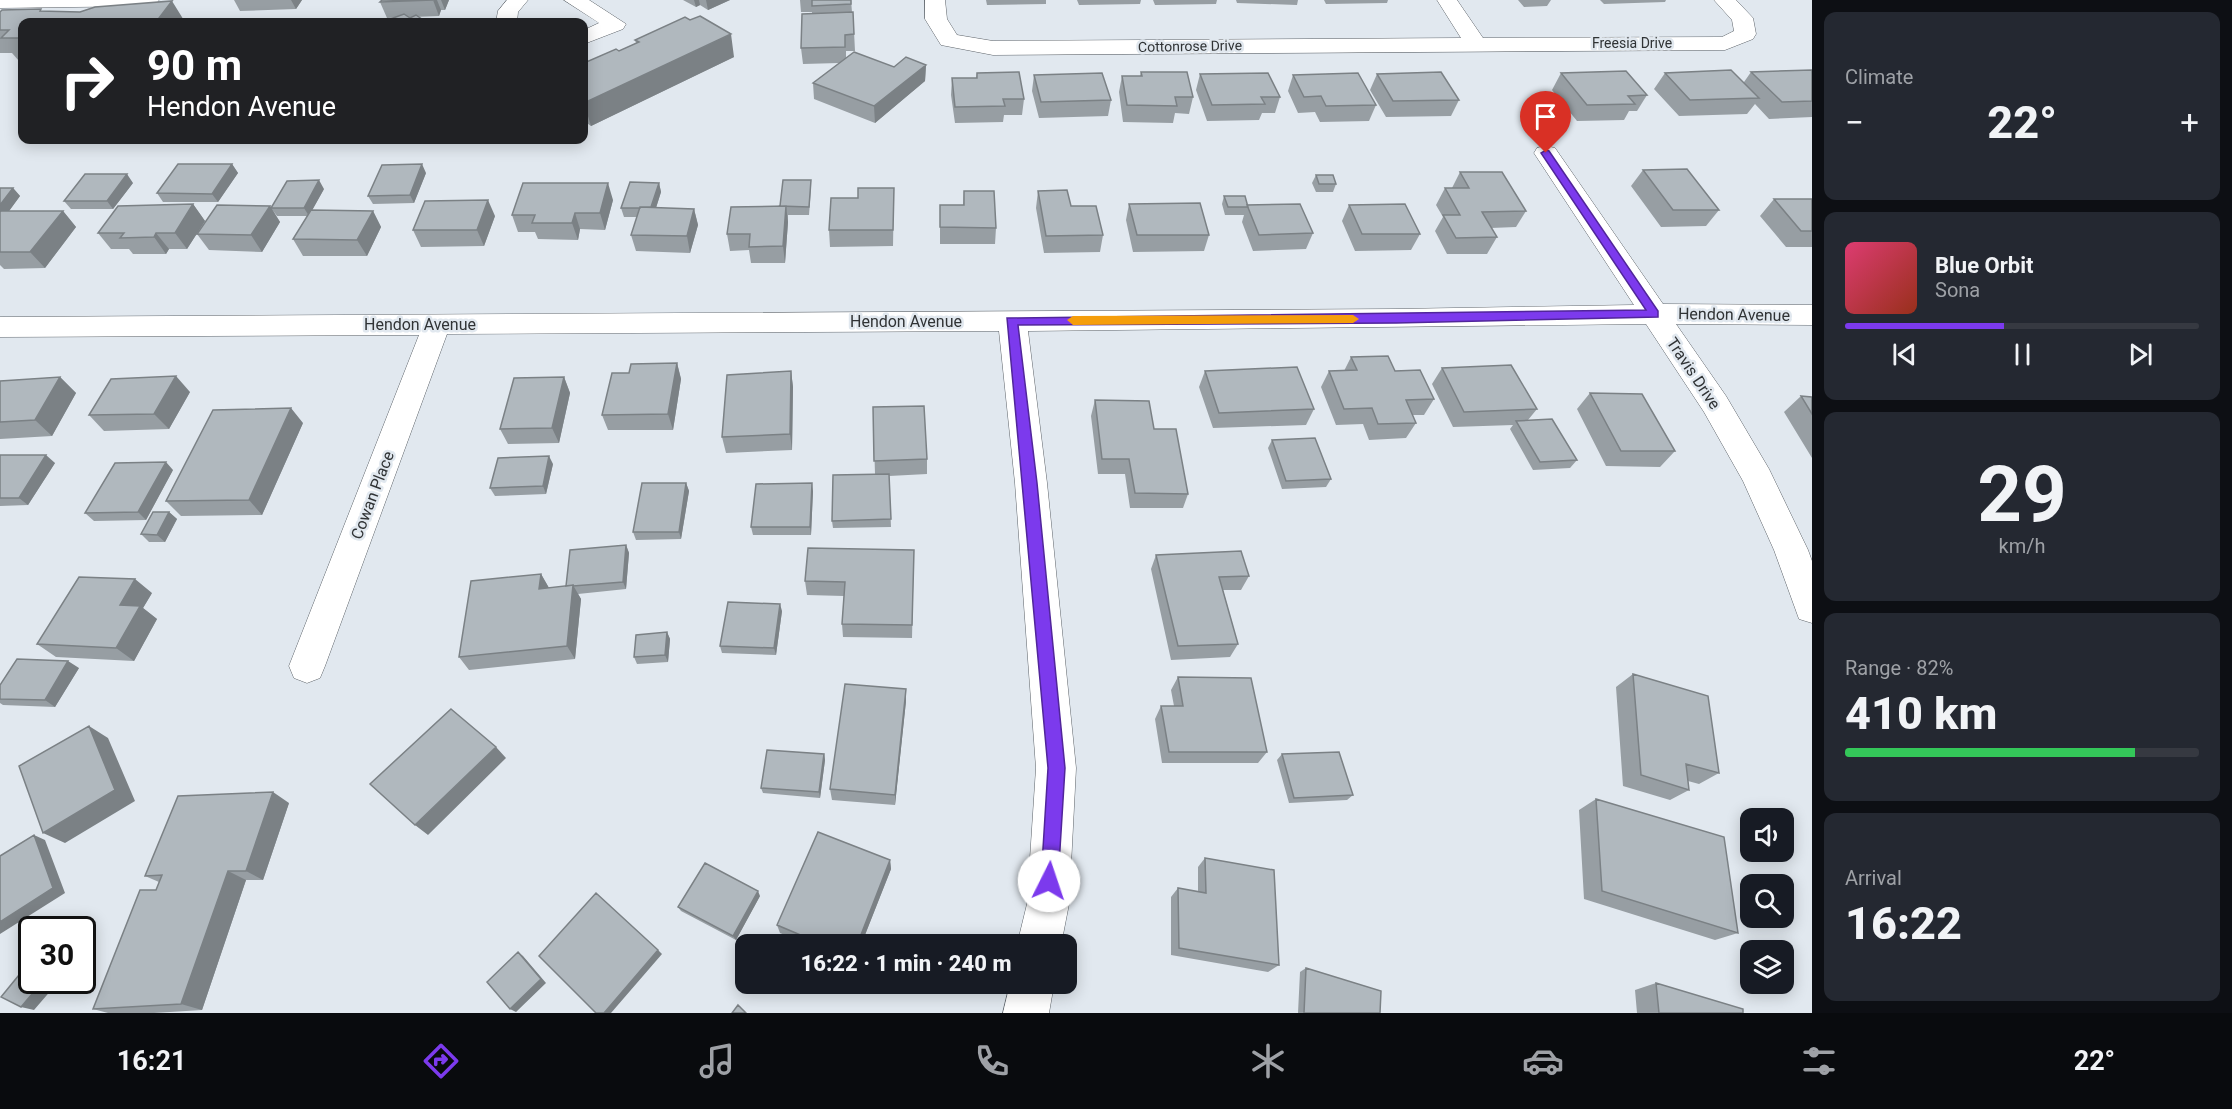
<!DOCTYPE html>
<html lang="en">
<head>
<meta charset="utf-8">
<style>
	body { margin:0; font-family:Roboto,sans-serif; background:#242831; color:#f1f3f6; height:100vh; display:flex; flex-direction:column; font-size:22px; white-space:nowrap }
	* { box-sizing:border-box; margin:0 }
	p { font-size:20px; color:#9ea1a6 }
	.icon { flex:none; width:33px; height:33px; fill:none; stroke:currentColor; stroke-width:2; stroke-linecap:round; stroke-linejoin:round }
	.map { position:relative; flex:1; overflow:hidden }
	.details { display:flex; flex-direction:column; gap:12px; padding:12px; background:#0d0f14; width:420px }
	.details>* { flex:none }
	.hud { position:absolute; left:18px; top:18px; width:570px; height:126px; border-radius:12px; box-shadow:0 3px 15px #0003; background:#202124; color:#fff; overflow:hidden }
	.controls { position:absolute; left:1740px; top:808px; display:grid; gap:12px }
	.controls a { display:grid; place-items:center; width:54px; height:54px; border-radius:12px; background:#171b24; box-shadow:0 3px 15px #0003; font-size:30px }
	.speed { position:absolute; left:18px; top:916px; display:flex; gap:12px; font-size:30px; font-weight:700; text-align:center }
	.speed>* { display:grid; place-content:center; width:78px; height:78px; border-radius:50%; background:#171b24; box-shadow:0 3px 15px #0003; line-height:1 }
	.speed .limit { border:3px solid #111; border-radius:9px; background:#fff; color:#111 }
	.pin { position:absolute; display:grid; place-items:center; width:51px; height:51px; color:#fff; margin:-62px -26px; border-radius:50% 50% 50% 0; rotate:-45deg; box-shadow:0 0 6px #0007 }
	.pin .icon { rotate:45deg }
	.me { position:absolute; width:66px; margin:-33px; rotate:4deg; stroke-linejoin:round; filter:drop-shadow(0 0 4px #0008) }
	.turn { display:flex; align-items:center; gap:21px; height:126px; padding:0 30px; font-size:27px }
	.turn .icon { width:78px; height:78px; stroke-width:2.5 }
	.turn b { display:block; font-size:42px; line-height:51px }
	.big { font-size:45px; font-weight:800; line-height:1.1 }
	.details .widget { flex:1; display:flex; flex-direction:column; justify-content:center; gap:9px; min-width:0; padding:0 21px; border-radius:12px; background:#242831 }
	.details .dial { align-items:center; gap:0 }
	.dial b { font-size:78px; line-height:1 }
	.song { display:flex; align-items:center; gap:18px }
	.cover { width:72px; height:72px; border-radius:9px; background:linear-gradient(135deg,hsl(340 70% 55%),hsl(10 70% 35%)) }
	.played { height:6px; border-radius:3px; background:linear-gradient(90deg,#7c3aed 45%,#363941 45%) }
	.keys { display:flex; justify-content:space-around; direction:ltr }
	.heat { display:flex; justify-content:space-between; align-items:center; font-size:33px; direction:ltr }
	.charge { height:9px; border-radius:4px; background:linear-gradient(90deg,#34c759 82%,#363941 0) }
	.trip { position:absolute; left:735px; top:934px; width:342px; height:60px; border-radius:12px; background:#171b24; box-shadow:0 3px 15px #0003; font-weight:800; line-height:60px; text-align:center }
	.menu { display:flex; height:96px; justify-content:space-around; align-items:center; background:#090b0e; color:#9ea1a6 }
	.menu .icon { width:42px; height:42px }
	.menu .on { color:#7c3aed }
	.menu b { font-size:27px; color:#f1f3f6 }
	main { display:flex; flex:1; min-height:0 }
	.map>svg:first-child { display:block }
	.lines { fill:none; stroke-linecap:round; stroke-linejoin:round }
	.minor-casing { stroke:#5d6369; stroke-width:1 }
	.minor { fill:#fff; fill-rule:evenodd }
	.wall { fill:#979ea3 }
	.shaded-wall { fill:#7b8185 }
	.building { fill:#b0b8be; stroke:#7b8185; stroke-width:1.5 }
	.route { fill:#7c3aed; stroke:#51269a; stroke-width:1.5 }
	.slow { fill:#f59e0b }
	.labels { text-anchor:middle; stroke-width:5; stroke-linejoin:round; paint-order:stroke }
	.far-street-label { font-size:14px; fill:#303335; stroke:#e1e8ef }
	.street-label { font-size:16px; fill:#303335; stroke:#e1e8ef }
</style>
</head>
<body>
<main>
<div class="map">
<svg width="1812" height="1013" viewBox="0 0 1812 1013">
	<rect width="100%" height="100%" fill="#e1e8ef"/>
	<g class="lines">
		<defs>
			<path id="minor" d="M0,0H159L156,4L149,6L0,8Z
				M507,0H528L518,12L517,22H496L498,11Z
				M564,0H589L626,24L623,29L584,44V30L599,23Z
				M925,0H945L947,19L957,35L993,41L1461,38L1437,0H1457L1483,38L1722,37L1734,31L1732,20L1714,0H1736L1753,18L1756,34L1753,39L1725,50L993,55L941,45L925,19Z
				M1546,146L1555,148L1663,304L1812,305V325L1676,324L1726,396L1769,469L1808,550L1812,561V623L1799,619L1774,550L1743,481L1704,412L1646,324L1028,331L1047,483L1076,768L1069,904L1061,945H1017L1027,904L1036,768L1015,483L999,331L447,334L325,666L320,678L307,683L294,678L289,666L419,335L0,337V317L1396,309L1634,305L1534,153L1537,148Z
				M1010,984H1054L1049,1013H1003Z"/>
		</defs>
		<use href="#minor" class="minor-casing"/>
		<use href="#minor" class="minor"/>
	</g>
	<path class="wall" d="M234,0H302L296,9L240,11Z
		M382,0H449L445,10H441L439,16L387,18L380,2Z
		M683,0H730L708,10L700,5L696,7Z
		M800,0H851L852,12H853L855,51H846V58L894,67L926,65L925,81L875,123L814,99L813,83L839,63L803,64L801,48L812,13V12H801Z
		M986,0H1046V4L987,5Z
		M1077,0H1141L1140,4L1079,5Z
		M1153,0H1217L1216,4L1155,5Z
		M1236,0H1298L1297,5L1237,3Z
		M1324,0H1388L1387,3L1326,4Z
		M1518,0H1551L1547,6L1524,7Z
		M1600,0H1666L1665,2L1604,4Z
		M172,1L22,22V61H19L12,53H0V12L43,11L80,12Z
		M635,40L734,57L591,126L584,121V63L619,51L636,43Z
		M1812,70V117L1769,119L1755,104L1747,114L1679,116L1654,89L1665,73L1744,82L1751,72Z
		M1141,72L1193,97L1189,114L1175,113L1173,123L1123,122L1119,92L1122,76H1140Z
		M977,73L1024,99L1022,115H1004L1003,122L955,123L951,95L952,78H976Z
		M1561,73L1647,95L1637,111H1629L1624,120L1577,121L1552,90Z
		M1200,74L1280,97L1275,113H1262L1259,120L1207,121L1196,90Z
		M1377,74L1459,100L1451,116L1386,117L1370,90Z
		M1034,75L1111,100L1108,116L1039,118L1032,91Z
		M1293,75L1376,105L1369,121L1320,122L1315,112L1298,113L1288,91Z
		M232,164L238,173L218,202H163L157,193Z
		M1643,170L1719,210L1706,226L1661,227L1631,186Z
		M1460,172L1526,211L1516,227L1491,228L1497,237L1487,254H1447L1435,231L1443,217L1436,205L1445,188H1452Z
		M426,173L414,203L373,204L368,196Z
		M1316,175L1336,184L1333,192H1316L1312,183Z
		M133,183L113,209H71L64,201Z
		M659,183L661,192L656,208L694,209L698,225L690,253L636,251L631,235L637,217H624L621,208Z
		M0,188H13L20,196L9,211H63L76,227L45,268L4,269L0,265Z
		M811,188L809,215H788V222L785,263H751L749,250L730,251L727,234Z
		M894,188L893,246L830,247L829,230L858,198Z
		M324,189L312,210L373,211L381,227L367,256H303L293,239L307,216H277L271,208Z
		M964,191L996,228L995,244H940V205H963Z
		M1038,191L1071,206L1103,235L1100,252L1044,253L1036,208Z
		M1224,196L1313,233L1306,249L1253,251L1242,222L1244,215H1225L1222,204Z
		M1774,199H1812V247H1786L1760,216Z
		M613,200L605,230L580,229L578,240L538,239L535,232H518L512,215Z
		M193,204L205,221L187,249H169L166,254H133L129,249H111L98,233Z
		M1129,204L1209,235L1204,251L1133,252L1126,220Z
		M1349,205L1420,234L1411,250L1355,251L1342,221Z
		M270,206L280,222L262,252L209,250L197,234Z
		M495,216L484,246L421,247L413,230Z
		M1351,357L1395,371L1434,399L1424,415H1412L1416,423L1406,438L1369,440L1363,424L1336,425L1321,387L1329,371H1344Z
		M677,363L681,379L673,430H608L602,415L629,373Z
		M1442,368L1537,409L1528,420L1577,460L1570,468L1533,470L1510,429L1513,425L1453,427L1432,384Z
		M791,371L793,387L792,450L726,453L722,437Z
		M1205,371L1314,409L1306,425L1213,428L1199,387Z
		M60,377L76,393L52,436L0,439V381Z
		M564,377L570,393L559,443L508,444L500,429Z
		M190,392L169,429L104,431L89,415Z
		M1590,393L1675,451L1660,467L1606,466L1577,409Z
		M1801,396L1812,397V458L1784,412Z
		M1095,400L1154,429L1188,494L1183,508H1130L1125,474H1098L1091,416Z
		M873,407L927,459V474L889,476L891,527L833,528L832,521L875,474Z
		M303,423L262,515L181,516L166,501Z
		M1272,440L1331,479L1326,487L1282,489L1268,448Z
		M0,455L55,463L28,505L0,506Z
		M553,464L546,494L495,496L490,488Z
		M173,470L146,520L94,521L85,513Z
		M686,483L689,491L681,539L636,540L633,532Z
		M813,491L811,535H753L751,527Z
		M169,512L177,519L165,542H149L141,534Z
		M626,545L629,553L626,589L578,594L581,599L575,659L469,670L459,657L541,574L549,588L566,586Z
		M914,550L912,638L843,637L842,624L844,596L807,595L805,581Z
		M1156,555L1249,576L1241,590H1223L1238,644L1230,657L1171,660L1151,569Z
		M152,593L143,608L157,619L134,661L56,657L37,644Z
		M782,611L776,655L722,653L720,646Z
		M667,632L670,639L668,662L637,664L634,657Z
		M79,668L55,707L3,705L0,703V685Z
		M1633,674L1719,773L1699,784L1688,781L1689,790L1670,800L1623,786L1616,687Z
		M1178,677L1267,752L1258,763H1162L1155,719L1161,706H1174L1171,690Z
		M906,701L895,805L832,800L830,789Z
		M824,754L825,760L820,798L763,793L761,788Z
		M1282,754L1353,795L1347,800L1289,803L1277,760Z
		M1596,799L1738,933L1715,940L1584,899L1579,810Z
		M289,803L263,880H246L202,1010L154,1013H108L93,1009L156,890L159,882L145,876Z
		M1205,858L1279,965L1268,972L1171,955V897L1178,888L1198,892V867Z
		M890,860L891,869L861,945H809L780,933L777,925Z
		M760,896L736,940L681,911L678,907Z
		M1306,968L1380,1013H1298L1300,972Z
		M1656,983L1743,1013H1637L1635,990Z"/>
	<path class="shaded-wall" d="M291,0H302L296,9Z
		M433,0H437L441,10L439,16Z
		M441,0H449L445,10Z
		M694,0H699L700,5L696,7Z
		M706,0H730L708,10Z
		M172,1L185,22H156Z
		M731,34L734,57L591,126L584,103Z
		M926,65L925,81L875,123L874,106Z
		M232,164L238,173L218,202L212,194Z
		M422,164L426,173L414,203L410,195Z
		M127,174L133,183L113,209L107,201Z
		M319,180L324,189L309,216L304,208Z
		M608,183L613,200L605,230L600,213Z
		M659,183L661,192L653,217L651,209Z
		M13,188L20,196L1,222L0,220V205Z
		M488,200L495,216L484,246L477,230Z
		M193,204L205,221L187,249L175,233Z
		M270,206L280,222L262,252L251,235Z
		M786,206L788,222L785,263L783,246Z
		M694,209L698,225L690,253L687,236Z
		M63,211L76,227L45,268L30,252Z
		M373,211L381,227L367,256L357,240Z
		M575,213L580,229L578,240L572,223Z
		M156,233L169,249L166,254L154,237Z
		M677,363L681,379L673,430L668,414Z
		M791,371L793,387L792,450L790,434Z
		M176,376L190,392L169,429L154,414Z
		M60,377L76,393L52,436L35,420Z
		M564,377L570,393L559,443L552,428Z
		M291,408L303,423L262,515L249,500Z
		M46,455L55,463L28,505L19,498Z
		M549,456L553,464L546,494L543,486Z
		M166,462L173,470L146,520L138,512Z
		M686,483L689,491L681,539L679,532Z
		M812,483L813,491L811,535L810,527Z
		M169,512L177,519L165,542L157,535Z
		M626,545L629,553L626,589L623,582Z
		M541,574L549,588L539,589Z
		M135,579L152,593L143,608L157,619L134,661L116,648L120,605Z
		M573,585L581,599L575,659L567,646Z
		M780,604L782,611L776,655L774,648Z
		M667,632L670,639L668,662L665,655Z
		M68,661L79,668L55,707L45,700Z
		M906,689V701L895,805V795Z
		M89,726L108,738L135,801L65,843L43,833Z
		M496,747L506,758L428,835L415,825Z
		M824,754L825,760L820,798L819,792Z
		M273,792L289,803L263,880L246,871Z
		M34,835L45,840L65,893L0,934V922Z
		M890,860L891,869L861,945H857Z
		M228,871L246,880L202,1010L181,1004Z
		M758,891L760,896L736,940L733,936Z
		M658,950L662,954L611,1013H604Z
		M518,952L523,956L546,983L516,1012L510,1009Z
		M43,981H59L34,1010L21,1007Z"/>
	<path class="building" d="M382,0H433L380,2Z
		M812,0H851V4L812,6Z
		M172,1L156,22H22V38H1L9,30H0V12L2,10L41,9L40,11L80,12L95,7Z
		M853,12L854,34L845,35V47L801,48L802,14Z
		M404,14L410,18L416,15L426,22H382Z
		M700,16L731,34L584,103V63L616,49L619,51L639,42L635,40L685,17L690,20Z
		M854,52L894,67L906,57L926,65L874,106L813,83Z
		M1731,70L1759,98L1690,100L1665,73Z
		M1812,70V101L1782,102L1751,72Z
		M1626,71L1647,95L1628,96L1635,104L1587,105L1561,73Z
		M1019,72L1024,99H1003L1005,106L955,107L952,78H977V73Z
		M1141,72H1187L1193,97H1175L1177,106L1127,105L1122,76H1142Z
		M1441,72L1459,100L1393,101L1377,74Z
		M1102,73L1111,100L1041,102L1034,75Z
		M1268,73L1280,97H1261L1265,104L1212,105L1200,74Z
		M1358,73L1376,105L1326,106L1321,96L1304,97L1293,75Z
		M178,164H232L212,194L157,193Z
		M422,164L410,195L368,196L382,165Z
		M1687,169L1719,210H1673L1643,170Z
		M1460,172H1502L1526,211L1482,212L1497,237L1456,238L1443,215H1460L1445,188H1469Z
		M85,174H127L107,201H64Z
		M1316,175H1333L1336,184H1319Z
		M319,180L304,208H271L287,181Z
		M783,180H811L809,207L780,206Z
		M630,182L659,183L651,207H640V208H621Z
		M523,183H608L600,213H575L572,223H532L535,215H512Z
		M0,188H13L0,205Z
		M858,188H894L893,230H829L831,198H858Z
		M1067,190L1071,206H1096L1103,235L1046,236L1038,191Z
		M964,191H994L996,228L940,227V205H964Z
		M1224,196H1245L1248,207H1228Z
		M1774,199H1812V231H1801Z
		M488,200L477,230H413L425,201Z
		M1200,203L1209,235H1137L1129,204Z
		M193,204L175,233H156L154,237L120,238L124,233H98L118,206Z
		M1300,204L1313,233L1259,235L1247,205Z
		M1405,204L1420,234H1362L1349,205Z
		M217,205L270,206L251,235L197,234Z
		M786,206L783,246L749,247L750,234H727L731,207Z
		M640,207L694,209L687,236L631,235Z
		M311,210L373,211L357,240L293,239Z
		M1,211H63L30,252H0V212Z
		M1388,356L1395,371L1420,370L1434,399L1406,400L1416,423L1378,424L1372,408L1344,409L1329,371L1357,370L1351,357Z
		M677,363L668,414L602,415L612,373H629L631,364Z
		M1511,365L1537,409L1464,412L1442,368Z
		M1297,367L1314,409L1219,413L1205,371Z
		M791,371L790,434L722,437L727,375Z
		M176,376L154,414L89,415L111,379Z
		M60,377L35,420L0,422V381Z
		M564,377L552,428L500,429L514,378Z
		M1590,393L1642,394L1675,451H1621Z
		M1801,396L1812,397V414Z
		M1095,400L1149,401L1154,429H1176L1188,494L1135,493L1129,459H1102Z
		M924,406L927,459L874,461L873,407Z
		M291,408L249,500L166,501L213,410Z
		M1552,419L1577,460L1540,462L1516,421Z
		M1315,438L1331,479L1286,481L1272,440Z
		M0,455H46L19,498H0Z
		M549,456L543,486L490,488L498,458Z
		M166,462L138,512L85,513L115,463Z
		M889,474L891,519L832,521L833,475Z
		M642,483H686L679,532H633Z
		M812,483L810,527H751L756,484Z
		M153,512H169L157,535L141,534Z
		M626,545L623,582L573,586V585L566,586L570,550Z
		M808,548L914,550L912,625L842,624L845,582L805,581Z
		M1241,551L1249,576L1219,577L1238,644L1178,646L1156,555Z
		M541,574L539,589L573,585L567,646L459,657L471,581Z
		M79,577L135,579L120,605L140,606L116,648L37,644Z
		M728,602L780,604L774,648L720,646Z
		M667,632L665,655L634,657L636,635Z
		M17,659L68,661L45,700L0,699V685Z
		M1633,674L1708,696L1719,773L1686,764L1689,790L1641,775Z
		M1178,677L1251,678L1267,752H1169L1161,706H1183Z
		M845,684L906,689L895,795L830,789Z
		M451,709L496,747L415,825L370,784Z
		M89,726L115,790L43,833L19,766Z
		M767,750L824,754L819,792L761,788Z
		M1339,752L1353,795L1294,798L1282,754Z
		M273,792L246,871H228L181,1004L93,1009L140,890H156L162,875L145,876L178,796Z
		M1596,799L1724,837L1738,933L1602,891Z
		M818,832L890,860L857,945H824L777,925Z
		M34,835L53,888L0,922V856Z
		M1205,858L1274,870L1279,965L1179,948L1178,888L1206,893Z
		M705,863L758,891L733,936L678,907Z
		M596,893L658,950L604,1013H596L539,956Z
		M518,952L541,979L510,1009L487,982Z
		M28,964L32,966V981H43L21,1007L1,997Z
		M1306,968L1381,991L1380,1013H1304Z
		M1656,983L1743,1009V1013H1659Z
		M738,1005L746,1013H732Z"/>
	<path class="route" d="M1546,150L1549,151L1658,311V317L1396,323L1018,325L1037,483L1065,768L1058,881L1055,888L1049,890L1043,888L1041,881L1048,768L1007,318L1646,310L1541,153Z"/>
	<path class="slow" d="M1353,315L1359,319L1353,323L1073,325L1067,320L1073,316Z"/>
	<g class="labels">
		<g class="far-street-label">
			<text x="1632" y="48">Freesia Drive</text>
			<text transform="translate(1190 46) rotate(-1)" y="5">Cottonrose Drive</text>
		</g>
		<g class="street-label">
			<text transform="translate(1734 314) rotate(1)" y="6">Hendon Avenue</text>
			<text x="906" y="327">Hendon Avenue</text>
			<text x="420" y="330">Hendon Avenue</text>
			<text transform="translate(1694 373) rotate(56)" y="6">Travis Drive</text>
			<text transform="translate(372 495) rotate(-69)" y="6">Cowan Place</text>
		</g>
	</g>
</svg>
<div class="controls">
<a><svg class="icon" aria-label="sound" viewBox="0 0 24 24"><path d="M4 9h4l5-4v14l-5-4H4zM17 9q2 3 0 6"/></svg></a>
<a><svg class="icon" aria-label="search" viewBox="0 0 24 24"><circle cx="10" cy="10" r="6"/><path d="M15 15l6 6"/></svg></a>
<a><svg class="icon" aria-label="layers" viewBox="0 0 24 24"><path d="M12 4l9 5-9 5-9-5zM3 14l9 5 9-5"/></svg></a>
</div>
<div class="speed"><div class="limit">30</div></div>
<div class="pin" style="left:1546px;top:153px;background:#d93025"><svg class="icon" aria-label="arrive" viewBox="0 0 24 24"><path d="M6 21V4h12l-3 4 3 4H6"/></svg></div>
<svg class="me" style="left:1049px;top:881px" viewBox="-20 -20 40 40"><circle r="19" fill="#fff"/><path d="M0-13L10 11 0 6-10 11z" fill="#7c3aed"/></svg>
<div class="trip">16:22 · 1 min · 240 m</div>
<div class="hud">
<div class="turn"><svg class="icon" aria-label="right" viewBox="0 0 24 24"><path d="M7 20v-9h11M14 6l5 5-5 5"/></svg><div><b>90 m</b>Hendon Avenue</div></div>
</div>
</div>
<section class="details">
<div class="widget"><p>Climate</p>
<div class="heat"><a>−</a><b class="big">22°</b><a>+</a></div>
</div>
<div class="widget">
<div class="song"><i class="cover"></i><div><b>Blue Orbit</b><p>Sona</p></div></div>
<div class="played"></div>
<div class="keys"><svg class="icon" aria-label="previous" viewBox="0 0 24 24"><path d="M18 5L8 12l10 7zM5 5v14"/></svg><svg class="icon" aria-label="pause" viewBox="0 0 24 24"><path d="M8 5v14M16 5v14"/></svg><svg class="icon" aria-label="next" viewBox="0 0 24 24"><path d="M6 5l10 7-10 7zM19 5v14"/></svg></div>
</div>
<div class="widget dial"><b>29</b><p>km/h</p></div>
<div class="widget"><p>Range · 82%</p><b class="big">410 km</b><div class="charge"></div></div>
<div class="widget"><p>Arrival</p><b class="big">16:22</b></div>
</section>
</main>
<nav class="menu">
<b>16:21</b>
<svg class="icon on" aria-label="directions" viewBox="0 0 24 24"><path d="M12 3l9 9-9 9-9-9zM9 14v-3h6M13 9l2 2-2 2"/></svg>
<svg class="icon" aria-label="music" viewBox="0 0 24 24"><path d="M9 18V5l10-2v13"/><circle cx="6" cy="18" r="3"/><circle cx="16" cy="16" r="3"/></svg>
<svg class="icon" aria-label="phone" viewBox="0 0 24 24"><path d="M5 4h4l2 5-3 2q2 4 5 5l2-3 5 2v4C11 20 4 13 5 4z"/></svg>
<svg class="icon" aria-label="climate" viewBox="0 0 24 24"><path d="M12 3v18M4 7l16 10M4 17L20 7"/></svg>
<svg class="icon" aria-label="car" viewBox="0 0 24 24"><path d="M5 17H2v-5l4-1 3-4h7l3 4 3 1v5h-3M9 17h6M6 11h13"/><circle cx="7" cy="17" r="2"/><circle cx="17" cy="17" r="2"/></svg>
<svg class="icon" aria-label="filters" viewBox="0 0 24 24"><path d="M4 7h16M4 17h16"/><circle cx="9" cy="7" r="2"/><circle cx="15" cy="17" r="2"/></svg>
<b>22°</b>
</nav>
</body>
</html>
